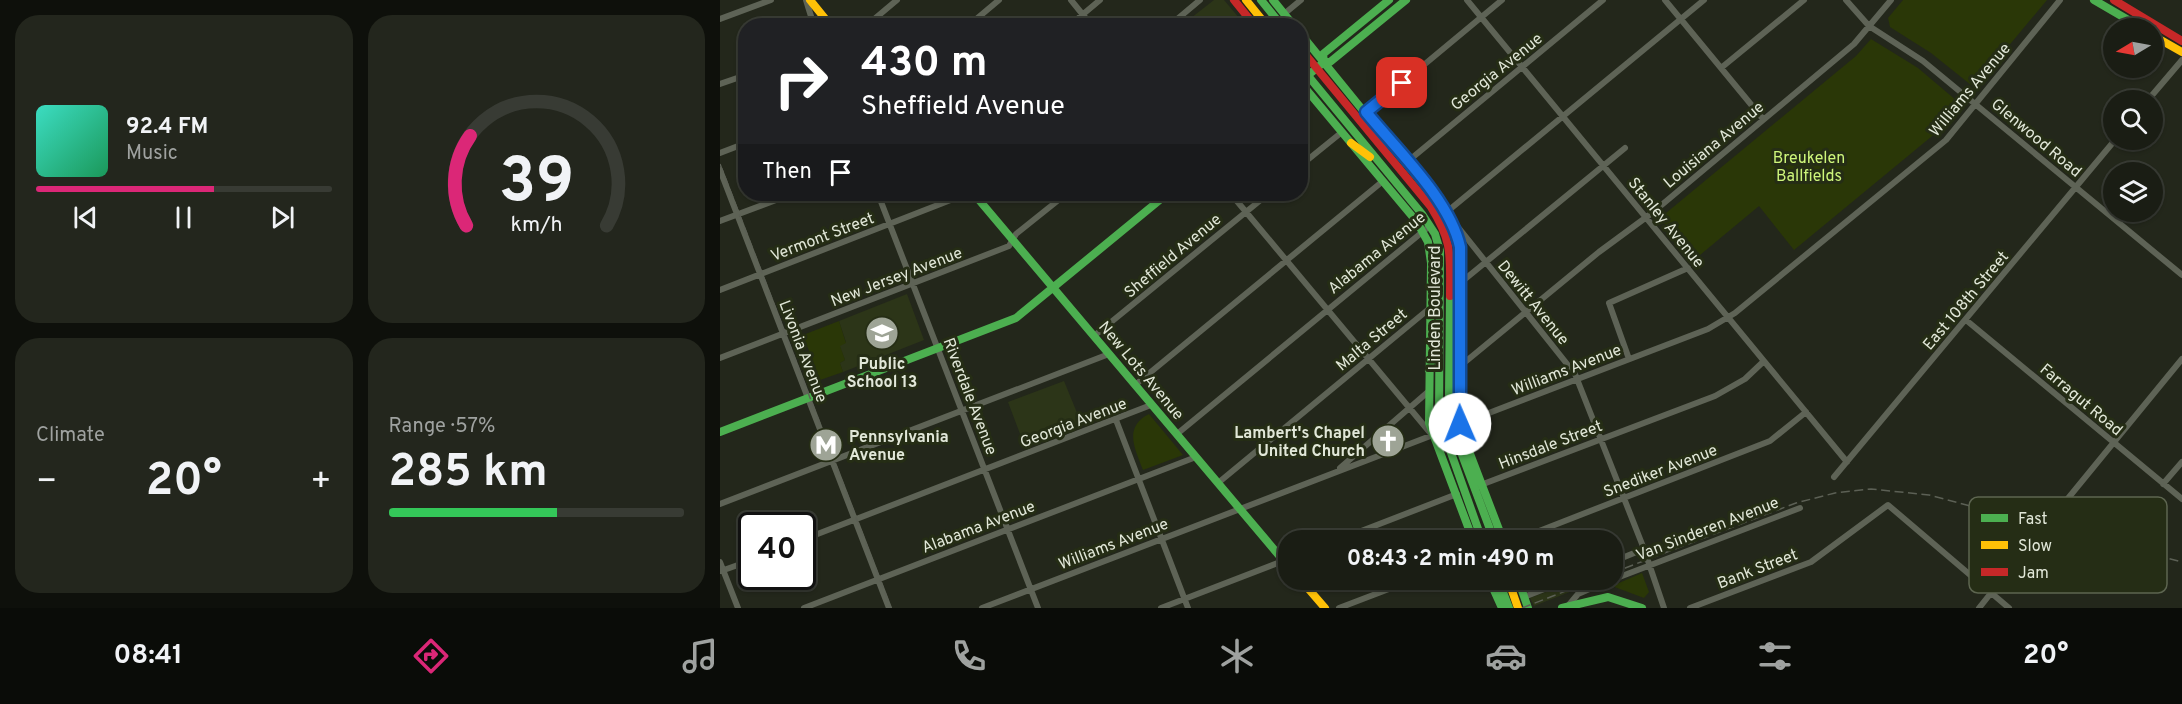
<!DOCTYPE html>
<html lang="en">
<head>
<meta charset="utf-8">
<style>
	body { margin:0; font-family:Overpass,sans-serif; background:#23261d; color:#f1f3f6; height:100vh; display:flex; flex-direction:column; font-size:22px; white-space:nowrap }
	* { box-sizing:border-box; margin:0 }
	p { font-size:20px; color:#9fa2a0 }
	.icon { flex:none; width:33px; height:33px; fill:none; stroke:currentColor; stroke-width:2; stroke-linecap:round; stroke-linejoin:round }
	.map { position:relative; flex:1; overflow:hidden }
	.drawer { display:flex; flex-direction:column; gap:15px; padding:15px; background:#0e100b; width:720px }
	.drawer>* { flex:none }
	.top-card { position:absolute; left:18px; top:18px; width:570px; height:183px; border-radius:24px; box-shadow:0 2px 4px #0004,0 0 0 2px #383b34; background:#202124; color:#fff; overflow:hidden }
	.needle { width:39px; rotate:260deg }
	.buttons { position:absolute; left:1383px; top:18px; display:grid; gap:12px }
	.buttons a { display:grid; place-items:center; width:60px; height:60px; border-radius:50%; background:#1a1d14; box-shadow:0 2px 4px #0004,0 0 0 2px #383b34; font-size:30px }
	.speed { position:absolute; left:18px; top:512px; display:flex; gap:12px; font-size:30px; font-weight:700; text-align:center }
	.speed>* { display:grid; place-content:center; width:78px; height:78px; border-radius:50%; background:#1a1d14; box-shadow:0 2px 4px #0004,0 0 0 2px #383b34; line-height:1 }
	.speed .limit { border:3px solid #111; border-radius:9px; background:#fff; color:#111 }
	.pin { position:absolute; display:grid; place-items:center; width:51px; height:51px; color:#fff; margin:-26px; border-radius:12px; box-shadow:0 3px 9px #0006 }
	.me { position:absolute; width:66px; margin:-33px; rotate:359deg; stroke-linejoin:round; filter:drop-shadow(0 0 4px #0008) }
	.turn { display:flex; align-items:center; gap:21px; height:126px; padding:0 24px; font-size:27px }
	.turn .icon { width:78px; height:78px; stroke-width:2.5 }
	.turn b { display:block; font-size:42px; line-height:51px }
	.then { display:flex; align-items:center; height:57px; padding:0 24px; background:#0003; gap:12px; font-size:22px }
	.big { font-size:45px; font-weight:700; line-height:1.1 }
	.drawer .card { flex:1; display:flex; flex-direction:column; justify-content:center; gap:9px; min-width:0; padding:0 21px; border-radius:24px; background:#23261d }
	.drawer .dial { align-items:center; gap:0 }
	.dial svg { height:156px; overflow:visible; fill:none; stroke:#383b34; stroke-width:7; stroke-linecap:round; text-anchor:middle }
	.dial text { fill:#f1f3f6; stroke:none }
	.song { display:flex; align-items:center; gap:18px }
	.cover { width:72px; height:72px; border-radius:9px; background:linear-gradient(135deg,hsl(170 70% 55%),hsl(150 70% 35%)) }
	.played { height:6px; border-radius:3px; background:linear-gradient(90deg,#db2777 60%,#383b34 60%) }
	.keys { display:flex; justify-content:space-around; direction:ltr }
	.heat { display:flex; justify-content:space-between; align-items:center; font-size:33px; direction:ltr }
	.charge { height:9px; border-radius:4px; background:linear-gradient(90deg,#34c759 57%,#383b34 0) }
	.drawer .tiles { flex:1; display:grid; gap:15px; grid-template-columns:repeat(2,1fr) }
	.trip { position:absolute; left:558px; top:530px; width:345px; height:60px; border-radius:24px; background:#1a1d14; box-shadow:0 2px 4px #0004,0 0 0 2px #383b34; font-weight:700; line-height:60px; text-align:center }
	.tabs { display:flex; height:96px; justify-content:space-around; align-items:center; background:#0a0c08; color:#9fa2a0 }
	.tabs .icon { width:42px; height:42px }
	.tabs .on { color:#db2777 }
	.tabs b { font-size:27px; color:#f1f3f6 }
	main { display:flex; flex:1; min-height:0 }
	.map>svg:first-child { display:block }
	.built { fill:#2c3518 }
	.green { fill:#2a3707 }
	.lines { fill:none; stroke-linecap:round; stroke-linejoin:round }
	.street { stroke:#5e6356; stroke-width:6 }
	.fast { stroke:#4caf50; stroke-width:8 }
	.slow { stroke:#ffc107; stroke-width:8 }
	.jam { stroke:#c62828; stroke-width:8 }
	.rail { stroke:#5c6055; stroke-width:1.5; stroke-dasharray:9 4.5; stroke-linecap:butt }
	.route-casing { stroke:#114b97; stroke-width:15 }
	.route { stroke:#1a73e8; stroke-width:10 }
	.labels { text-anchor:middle; stroke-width:6; stroke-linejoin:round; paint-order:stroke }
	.street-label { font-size:16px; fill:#e1e7d8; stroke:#252d15 }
	.park-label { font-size:16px; fill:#cef57b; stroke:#252d15 }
	.poi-label { font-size:16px; font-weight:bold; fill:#e1e7d8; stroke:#252d15 }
	.key { fill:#252d15; stroke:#5d6550; stroke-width:1.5 }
	.key-label { font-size:16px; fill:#e1e7d8 }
</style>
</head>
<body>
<main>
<section class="drawer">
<div class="tiles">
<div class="card">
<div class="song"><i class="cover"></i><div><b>92.4 FM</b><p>Music</p></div></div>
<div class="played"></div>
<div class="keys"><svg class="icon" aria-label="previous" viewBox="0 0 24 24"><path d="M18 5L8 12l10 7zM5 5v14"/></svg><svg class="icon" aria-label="pause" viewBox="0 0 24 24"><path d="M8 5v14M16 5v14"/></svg><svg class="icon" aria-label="next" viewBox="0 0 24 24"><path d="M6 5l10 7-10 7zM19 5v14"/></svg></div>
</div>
<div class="card dial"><svg viewBox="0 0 100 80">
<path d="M14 69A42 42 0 1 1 86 69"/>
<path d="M14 69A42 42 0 0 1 16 23" stroke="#db2777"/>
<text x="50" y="56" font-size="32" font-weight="700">39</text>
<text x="50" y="72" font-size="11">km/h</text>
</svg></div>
<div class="card"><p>Climate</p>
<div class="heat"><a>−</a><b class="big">20°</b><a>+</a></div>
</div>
<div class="card"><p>Range · 57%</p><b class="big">285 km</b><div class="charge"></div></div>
</div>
</section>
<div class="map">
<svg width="1462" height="608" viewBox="0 0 1462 608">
	<rect width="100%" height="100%" fill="#23271b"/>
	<path class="built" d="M494,0H504L525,25H462Z
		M187,294L204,340L123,372L120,363L125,360L119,345L126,342L119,321Z
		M344,381L362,425L305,447L288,402Z
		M860,579H883L814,606L810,598Z"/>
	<path class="green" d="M1183,0H1327L1256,85H1251L1211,53L1170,27L1168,18Z
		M1151,39L1198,68L1237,101L1238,106L1217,132L1074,250L1039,206L974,260L940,218L1136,56Z
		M119,321L126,343L120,346L125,360L120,363L123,372L100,380L83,335Z
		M429,414L463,455L423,470C415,449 403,427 429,414Z
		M922,573L929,592L924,598L892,586Z"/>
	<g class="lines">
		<path class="street" d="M86,0L94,26
			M351,0L372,26
			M747,0L1127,462
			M945,0L1043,119
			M1126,0L1149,26L1203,61L1462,275
			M564,14L581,0
			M0,19L51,0
			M146,26L177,0
			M248,26L279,0
			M349,26L380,0
			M449,26L480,0
			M1001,68L1084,0
			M0,84L26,75
			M1428,100L1462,60
			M646,113L782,0
			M0,153L26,143
			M687,162L883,0
			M580,166L622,132
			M0,170L169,608
			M158,194L318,608
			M511,194L712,435
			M723,215L984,0
			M0,221L72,194
			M734,222L855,374L924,549L944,608
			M739,284L905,148
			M0,290L246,194
			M1246,320L1462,499
			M374,336L548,194
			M0,358L289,246L296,234L346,194
			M909,359L889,303L968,268
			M739,367L879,252L932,213L1134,44L1171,0
			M415,385L663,181
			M396,420L468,608
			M735,426L988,329L1015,313L1226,140L1340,0
			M457,434L706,229
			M620,468L709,391
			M1114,477L1395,140
			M498,483L710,308
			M1443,484L1462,462
			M758,486L995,396L1025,379L1044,361
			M0,504L389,354
			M1336,513L1462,359
			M82,540L431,405
			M618,540L737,494
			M796,540L1050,441L1086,412
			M0,562L18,608
			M892,562L924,549
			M1,571L32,560
			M804,597L850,579
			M848,606L858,594L881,584L1080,508
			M84,608L476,457
			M262,608L726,430
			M441,608L568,559
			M619,608L695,579
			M970,608L1091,562L1168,505L1289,608
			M1259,608L1271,593"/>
		<path class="fast" d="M541,0L562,26
			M553,0L574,26
			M1374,0L1422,28
			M580,33L732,220L740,247L739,425L783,540
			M604,62L603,54L669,0
			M580,66L702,214L715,234L720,251L719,419L762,540
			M580,82L697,222L708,242L711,263L709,423L753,540
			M580,82L604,62H610L686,0
			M654,123L665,143
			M254,194L568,566
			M730,296L729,395L732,428L774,540
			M709,370L714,350
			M0,432L296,318L447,194
			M769,579L782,608
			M778,579L789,608
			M798,579L808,608
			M842,608L888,597L922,608"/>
		<path class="slow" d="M90,0L111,26
			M526,0L547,26
			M1432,35L1462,52
			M631,143L650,157
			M580,579L605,608
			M788,579L798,608"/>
		<path class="jam" d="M514,0L535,26
			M1394,0L1462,41
			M580,48L711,207C733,242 730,256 730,296"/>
		<path class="rail" d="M0,164L171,608
			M892,573L1076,503L1115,493L1151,489L1209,495L1462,562
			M802,608L877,579"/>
	</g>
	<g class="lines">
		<defs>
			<path id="route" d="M682,83L646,112C677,150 730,200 740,247V424"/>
		</defs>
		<use href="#route" class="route-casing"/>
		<use href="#route" class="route"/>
	</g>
	<defs>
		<symbol id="school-disc" viewBox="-11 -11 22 22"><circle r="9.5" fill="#9ea496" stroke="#252d15"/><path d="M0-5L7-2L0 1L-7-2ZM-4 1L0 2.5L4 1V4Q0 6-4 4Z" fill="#fff"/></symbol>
		<symbol id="church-disc" viewBox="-11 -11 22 22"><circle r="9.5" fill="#9ea496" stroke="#252d15"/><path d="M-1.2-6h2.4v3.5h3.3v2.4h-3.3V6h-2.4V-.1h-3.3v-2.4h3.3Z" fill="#fff"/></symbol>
		<symbol id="metro-disc" viewBox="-11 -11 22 22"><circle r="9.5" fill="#9ea496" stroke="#252d15"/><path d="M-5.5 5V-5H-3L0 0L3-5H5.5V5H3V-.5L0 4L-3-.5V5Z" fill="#fff"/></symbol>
	</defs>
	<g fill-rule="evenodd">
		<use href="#school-disc" x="143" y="314" width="38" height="38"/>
		<use href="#church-disc" x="649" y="422" width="38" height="38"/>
		<use href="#metro-disc" x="87" y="426" width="38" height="38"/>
	</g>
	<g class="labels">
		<g class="street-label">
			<text transform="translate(776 71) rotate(-39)" y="6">Georgia Avenue</text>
			<text transform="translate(1249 89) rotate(-50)" y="6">Williams Avenue</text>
			<text transform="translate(1317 137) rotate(40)" y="6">Glenwood Road</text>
			<text transform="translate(993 144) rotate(-40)" y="6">Louisiana Avenue</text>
			<text transform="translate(947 222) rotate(51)" y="6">Stanley Avenue</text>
			<text transform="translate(102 236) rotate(-21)" y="6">Vermont Street</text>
			<text transform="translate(656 252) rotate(-39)" y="6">Alabama Avenue</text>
			<text transform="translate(452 255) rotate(-40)" y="6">Sheffield Avenue</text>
			<text transform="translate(176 276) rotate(-21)" y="6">New Jersey Avenue</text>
			<text transform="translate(1245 300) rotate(-50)" y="6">East 108th Street</text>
			<text transform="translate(814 302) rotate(51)" y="6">Dewitt Avenue</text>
			<text transform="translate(714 308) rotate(-90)" y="6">Linden Boulevard</text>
			<text transform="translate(651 339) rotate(-40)" y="6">Malta Street</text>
			<text transform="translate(84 351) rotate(69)" y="6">Livonia Avenue</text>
			<text transform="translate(846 369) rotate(-21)" y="6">Williams Avenue</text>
			<text transform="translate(422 370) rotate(50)" y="6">New Lots Avenue</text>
			<text transform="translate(251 396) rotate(69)" y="6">Riverdale Avenue</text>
			<text transform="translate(1362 399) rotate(40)" y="6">Farragut Road</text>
			<text transform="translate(353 422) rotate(-21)" y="6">Georgia Avenue</text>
			<text transform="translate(830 444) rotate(-21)" y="6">Hinsdale Street</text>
			<text transform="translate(940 470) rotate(-21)" y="6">Snediker Avenue</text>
			<text transform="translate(258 526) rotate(-21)" y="6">Alabama Avenue</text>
			<text transform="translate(987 528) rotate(-21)" y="6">Van Sinderen Avenue</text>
			<text transform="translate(393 543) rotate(-21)" y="6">Williams Avenue</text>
			<text transform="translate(1037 568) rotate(-21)" y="6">Bank Street</text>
		</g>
		<g class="park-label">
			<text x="1089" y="163">Breukelen<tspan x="1089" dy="18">Ballfields</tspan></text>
		</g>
		<g class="poi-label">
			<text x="162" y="369">Public<tspan x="162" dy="18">School 13</tspan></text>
			<text x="645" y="438" text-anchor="end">Lambert's Chapel<tspan x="645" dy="18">United Church</tspan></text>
			<text x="129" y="442" text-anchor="start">Pennsylvania<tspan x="129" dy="18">Avenue</tspan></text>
		</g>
	</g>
	<rect x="1249" y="497" width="198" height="96" rx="9" class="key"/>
	<rect x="1261" y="514" width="27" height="8" fill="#4caf50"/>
	<rect x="1261" y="541" width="27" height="8" fill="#ffc107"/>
	<rect x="1261" y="568" width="27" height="8" fill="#c62828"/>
	<g class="key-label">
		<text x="1298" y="524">Fast</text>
		<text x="1298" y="551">Slow</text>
		<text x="1298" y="578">Jam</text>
	</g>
</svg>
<div class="buttons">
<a><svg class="needle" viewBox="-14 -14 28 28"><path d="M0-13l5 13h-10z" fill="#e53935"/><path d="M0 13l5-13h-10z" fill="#9fa2a0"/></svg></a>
<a><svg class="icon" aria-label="search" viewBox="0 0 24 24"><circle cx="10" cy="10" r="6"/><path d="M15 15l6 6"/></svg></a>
<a><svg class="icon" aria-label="layers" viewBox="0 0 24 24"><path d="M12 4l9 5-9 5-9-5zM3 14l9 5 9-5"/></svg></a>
</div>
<div class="speed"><div class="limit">40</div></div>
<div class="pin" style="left:682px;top:83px;background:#d93025"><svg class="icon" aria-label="arrive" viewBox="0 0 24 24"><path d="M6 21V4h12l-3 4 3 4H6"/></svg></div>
<svg class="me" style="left:740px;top:424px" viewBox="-20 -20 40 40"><circle r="19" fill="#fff"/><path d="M0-13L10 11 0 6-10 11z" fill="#1a73e8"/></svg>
<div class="trip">08:43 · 2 min · 490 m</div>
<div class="top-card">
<div class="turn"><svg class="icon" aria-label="right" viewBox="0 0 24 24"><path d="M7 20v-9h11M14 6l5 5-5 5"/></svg><div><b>430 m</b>Sheffield Avenue</div></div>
<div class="then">Then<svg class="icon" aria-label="arrive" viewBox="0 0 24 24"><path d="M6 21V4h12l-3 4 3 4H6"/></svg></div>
</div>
</div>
</main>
<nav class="tabs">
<b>08:41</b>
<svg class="icon on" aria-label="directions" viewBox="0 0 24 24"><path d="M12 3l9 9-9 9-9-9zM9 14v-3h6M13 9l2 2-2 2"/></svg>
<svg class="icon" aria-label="music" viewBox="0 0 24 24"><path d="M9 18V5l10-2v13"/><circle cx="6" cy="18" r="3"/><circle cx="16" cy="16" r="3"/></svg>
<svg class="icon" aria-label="phone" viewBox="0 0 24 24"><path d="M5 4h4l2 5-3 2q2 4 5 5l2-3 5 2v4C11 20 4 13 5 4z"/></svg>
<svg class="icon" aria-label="climate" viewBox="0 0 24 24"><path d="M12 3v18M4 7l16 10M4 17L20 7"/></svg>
<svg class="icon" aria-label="car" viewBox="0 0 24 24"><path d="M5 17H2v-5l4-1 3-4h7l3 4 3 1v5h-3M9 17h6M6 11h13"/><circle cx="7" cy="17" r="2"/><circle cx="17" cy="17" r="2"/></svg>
<svg class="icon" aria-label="filters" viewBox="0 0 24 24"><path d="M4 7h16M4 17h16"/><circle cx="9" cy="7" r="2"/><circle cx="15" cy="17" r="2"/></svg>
<b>20°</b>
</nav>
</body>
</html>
